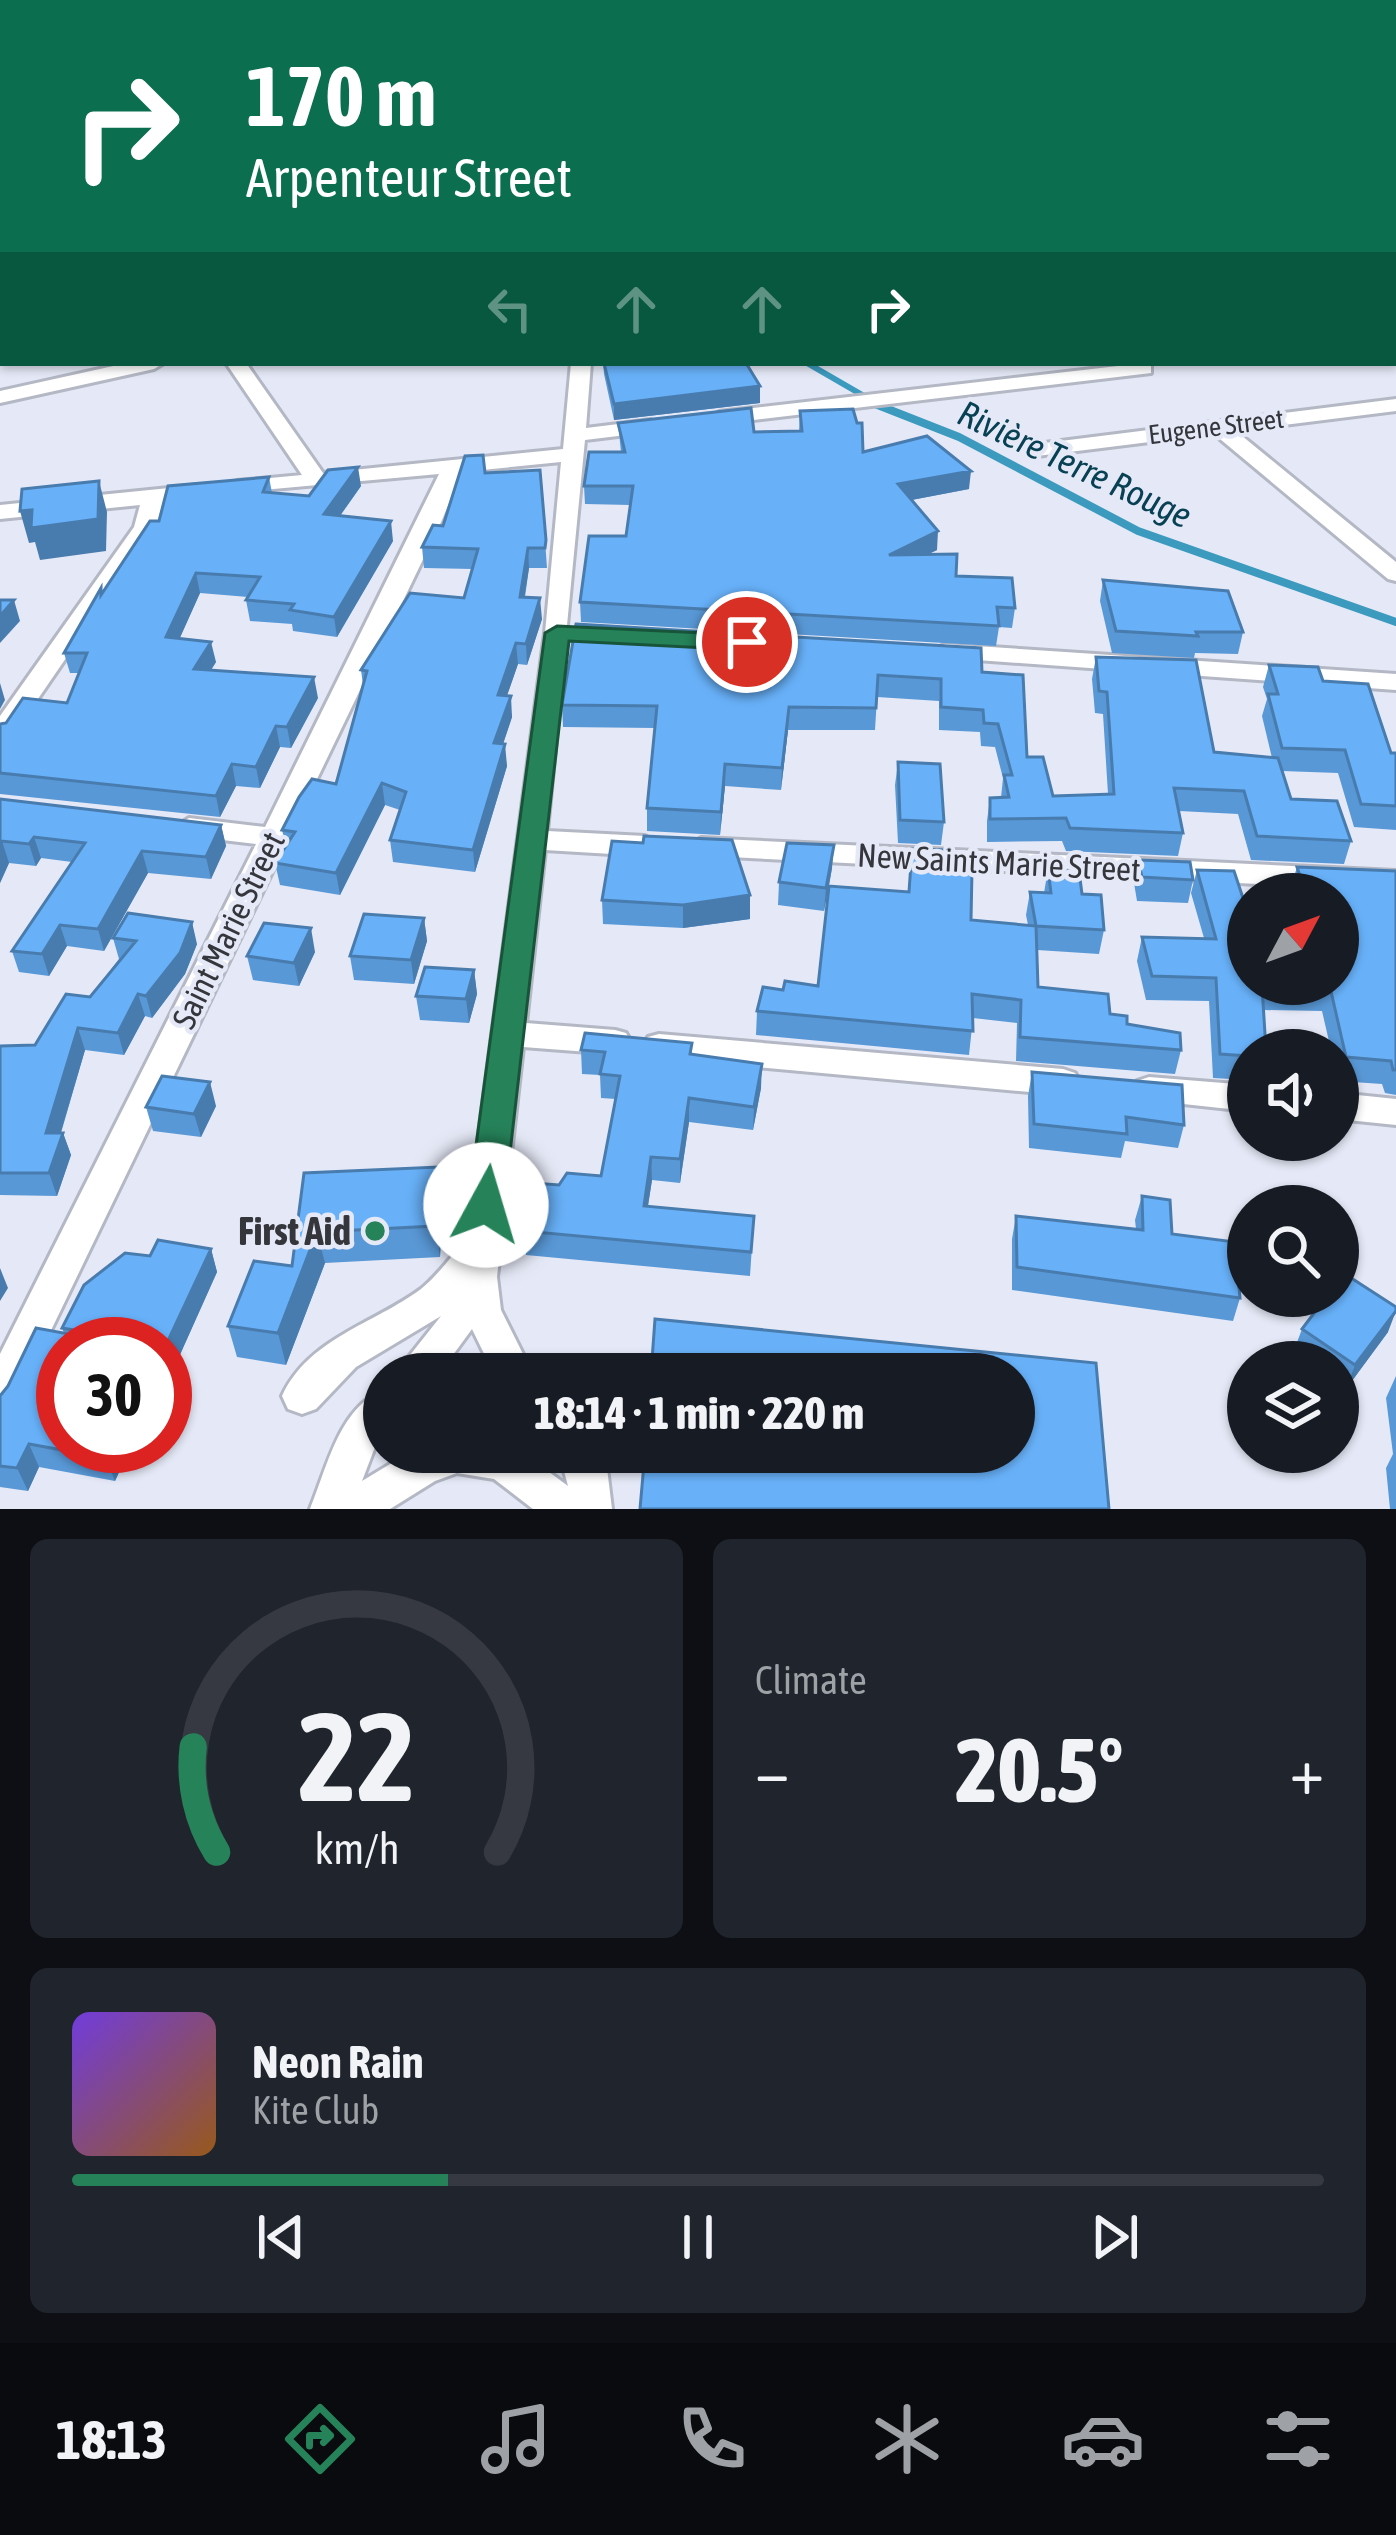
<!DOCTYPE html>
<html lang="en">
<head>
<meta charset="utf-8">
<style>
	body { margin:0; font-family:"Asap Condensed",sans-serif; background:#20242c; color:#f1f3f6; height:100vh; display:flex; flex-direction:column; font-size:45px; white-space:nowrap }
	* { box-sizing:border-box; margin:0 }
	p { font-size:39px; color:#9ea1a6 }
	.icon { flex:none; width:66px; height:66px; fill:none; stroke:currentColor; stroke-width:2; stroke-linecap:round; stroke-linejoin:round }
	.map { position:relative; height:1509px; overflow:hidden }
	.drawer { display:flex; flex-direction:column; gap:30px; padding:30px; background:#0d0f14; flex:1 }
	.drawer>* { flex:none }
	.hud { position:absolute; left:0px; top:0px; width:1398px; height:366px; box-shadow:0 3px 9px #0004; background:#0b6e4f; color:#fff; overflow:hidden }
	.needle { width:78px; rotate:49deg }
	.buttons { position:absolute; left:1227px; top:873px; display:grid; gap:24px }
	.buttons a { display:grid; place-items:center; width:132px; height:132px; border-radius:50%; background:#171b24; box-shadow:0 3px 9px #0004; font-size:60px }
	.speed { position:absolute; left:36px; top:1317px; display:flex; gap:24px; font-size:60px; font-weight:700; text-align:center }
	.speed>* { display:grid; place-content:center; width:156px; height:156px; border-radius:50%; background:#171b24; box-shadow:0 3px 9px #0004; line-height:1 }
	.speed .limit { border:18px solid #d22; background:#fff; color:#111 }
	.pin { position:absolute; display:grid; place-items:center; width:102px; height:102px; color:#fff; margin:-51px; border:6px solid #fff; border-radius:50%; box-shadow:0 3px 12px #0007 }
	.me { position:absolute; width:132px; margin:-66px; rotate:6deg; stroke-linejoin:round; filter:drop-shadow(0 0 9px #0008) }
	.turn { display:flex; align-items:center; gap:42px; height:252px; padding:0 48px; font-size:54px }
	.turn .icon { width:156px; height:156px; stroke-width:2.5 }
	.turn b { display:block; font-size:84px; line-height:102px }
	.lanes { display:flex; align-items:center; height:114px; padding:0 48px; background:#0003; justify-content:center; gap:60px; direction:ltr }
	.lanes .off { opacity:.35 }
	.big { font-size:90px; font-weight:800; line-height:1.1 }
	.drawer .widget { flex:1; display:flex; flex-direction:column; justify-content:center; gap:18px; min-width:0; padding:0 42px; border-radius:18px; background:#20242c }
	.drawer .dial { align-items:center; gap:0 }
	.dial svg { height:312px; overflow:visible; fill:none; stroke:#363941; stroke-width:7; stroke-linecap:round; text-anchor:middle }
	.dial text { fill:#f1f3f6; stroke:none }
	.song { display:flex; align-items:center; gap:36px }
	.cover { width:144px; height:144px; border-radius:18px; background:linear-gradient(135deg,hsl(260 70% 55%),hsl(30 70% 35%)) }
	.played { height:12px; border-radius:6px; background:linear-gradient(90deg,#258259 30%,#363941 30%) }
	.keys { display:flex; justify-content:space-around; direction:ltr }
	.heat { display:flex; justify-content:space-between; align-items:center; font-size:66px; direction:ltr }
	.drawer .tiles { flex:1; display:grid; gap:30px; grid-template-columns:1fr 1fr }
	.widget:last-child { grid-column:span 2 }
	.trip { position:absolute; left:363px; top:1353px; width:672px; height:120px; border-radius:60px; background:#171b24; box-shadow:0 3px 9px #0004; font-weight:800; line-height:120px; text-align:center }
	.menu { display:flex; height:192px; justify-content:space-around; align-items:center; background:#090b0e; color:#9ea1a6 }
	.menu .icon { width:84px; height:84px }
	.menu .active { color:#258259 }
	.menu b { font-size:54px; color:#f1f3f6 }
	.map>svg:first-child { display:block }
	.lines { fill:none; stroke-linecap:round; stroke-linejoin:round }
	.stream-far1 { stroke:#3c9abe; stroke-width:6 }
	.stream { stroke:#3c9abe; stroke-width:8 }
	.minor-casing { stroke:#b4b8c5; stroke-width:6 }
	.secondary-casing { stroke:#b4b8c5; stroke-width:6 }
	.primary-casing { stroke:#b4b8c5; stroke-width:6 }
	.minor { fill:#fff; fill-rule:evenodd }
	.secondary { fill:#fff; fill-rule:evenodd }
	.primary { fill:#fff; fill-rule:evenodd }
	.wall { fill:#5998d6 }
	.shaded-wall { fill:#497cae }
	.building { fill:#68b1f9; stroke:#497cae; stroke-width:3 }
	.route { fill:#258259; stroke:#18543a; stroke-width:3 }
	.poi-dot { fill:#258259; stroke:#e5e9f7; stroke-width:4.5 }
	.labels { text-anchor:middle; stroke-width:9; stroke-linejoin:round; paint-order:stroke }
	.far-street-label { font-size:27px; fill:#34363b; stroke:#e5e9f7 }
	.street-label { font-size:33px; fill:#34363b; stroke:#e5e9f7 }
	.water-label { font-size:36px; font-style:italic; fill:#084154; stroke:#e5e9f7 }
	.near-poi-label { font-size:39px; font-weight:bold; fill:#34363b; stroke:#e5e9f7; text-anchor:end }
</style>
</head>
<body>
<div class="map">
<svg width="1396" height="1509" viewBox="0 0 1396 1509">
	<rect width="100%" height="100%" fill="#e5e9f7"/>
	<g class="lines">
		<path class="stream-far1" d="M807,363L883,407"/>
		<path class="stream" d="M875,404L959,437L1138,531L1396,622"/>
		<defs>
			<path id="minor" d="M3,0H20L3,6Z
				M194,0H208L210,3H196Z
				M3,29V37L0,38V30Z
				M1395,263H1396V274H1395Z
				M0,267H3V277H0Z
				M127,363H164L154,369L0,403V391Z
				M226,363H246L323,473L563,449L571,363H591L586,428L651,420L661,426L651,432L585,440L547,831L645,836L659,846L645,856L545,850L526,1023L615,1030L626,1033L631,1042L626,1051L615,1054L523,1047L497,1277L501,1310L533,1374H494L472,1329L439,1374H395L441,1316L356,1367L316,1409L302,1414L288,1409L282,1396C309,1338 374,1324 421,1289C438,1275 451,1257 465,1240L545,633L561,462L462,472L442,520L14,1407L0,1412V1354L256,844L189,836L175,827L189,818L265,827L439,474L229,493L226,488L237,481L302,475Z
				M1144,363L1151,365V373L719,424L709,418L719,412Z
				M1396,399V411L1236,431L1396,562V581L1388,579L1214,434L1037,456L1026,450L1037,444Z
				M199,485L210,492L207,497L163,502L156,527L9,741L0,743V716L134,527L140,505L0,519V505Z
				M945,644L1396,674V690L936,657L932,652Z
				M701,838L1396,871V891L691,855L687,848Z
				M659,1034L1063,1069L1075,1073L1080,1082L1075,1091L1063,1095L659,1058L648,1055L643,1046L648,1037Z
				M1149,1077L1248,1085V1111L1137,1099L1132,1090L1137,1081Z
				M1338,1093L1396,1099V1125L1338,1119Z
				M384,1390V1437L375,1447L362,1481L410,1452H522L568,1486L559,1452H600L607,1468L612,1509H533L494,1479L457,1473L435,1481L390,1509H310C327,1468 339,1407 384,1390Z"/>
			<path id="secondary" d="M846,0H869L844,3Z"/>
			<path id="primary" d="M1231,0H1270L1229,3Z"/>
		</defs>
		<use href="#minor" class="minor-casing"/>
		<use href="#secondary" class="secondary-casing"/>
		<use href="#primary" class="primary-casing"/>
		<use href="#minor" class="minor"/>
		<use href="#secondary" class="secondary"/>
		<use href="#primary" class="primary"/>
	</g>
	<path class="wall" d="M340,0H454V3H343Z
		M603,363H746L760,386V403L614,420L604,374Z
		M800,411L863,452L969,489L911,500L937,550L928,554L956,576L1015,608L1012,628L999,627L996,646L581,622L580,602L626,536L630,505L585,504L584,486L621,452L618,423L754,432L799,431Z
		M540,470L547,568H529L525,597L542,619L527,665L518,664L507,695L512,717L503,744L507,766L475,872L393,862L390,840L400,810L385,805L340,895L280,885L275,863L286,847L282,830L336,784L363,685L361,670L464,598L472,569L424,568L422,547L443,526L485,473Z
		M269,477L272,493L309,496L361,486L340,516L393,541L337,637L293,631L292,624L250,621L246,600L248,597L200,593L179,639L216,662L211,670L318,698L291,748L280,747L260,788L236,786L220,817L0,794V724L67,703L79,673H70L64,653L102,593L159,521Z
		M1103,580L1243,632L1238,654L1195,653L1194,658L1112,653L1100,601Z
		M576,624L982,672L1027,757L1053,796L1108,794L1103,714L1095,713L1092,679L1096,657L1214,752L1272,758L1262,716L1267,699L1263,687L1269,665L1323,681L1391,753H1396V830L1354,827L1338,773L1282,771L1291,799L1351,841L1344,864L1251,860L1238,814L1179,811L1183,833L1178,856L1066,851L1062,841L987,842V821L990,798H1001L1003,778L995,747L981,746L980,732L939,730V701L877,697L875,730H788L781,790L725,786L720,835L647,831V808L655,728L563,727L562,705Z
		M898,762L944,822L941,845L898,843L895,785Z
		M0,799L221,825L226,846L211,879L148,873L104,951L67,946L49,976L19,972L12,951L72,862L41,858L36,866L9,863L0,883Z
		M612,841L750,919L683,928L603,924L602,900Z
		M1138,860L1193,880L1188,903L1137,901L1134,883Z
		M946,867L971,920L1028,925L1026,915L1030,892L1044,893L1048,869L1082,894L1104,930L1099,954L1037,950L1038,987L1110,1014L1181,1050L1175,1074L1016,1061L1017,1023L973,1018L969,1055L756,1035L757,1011L783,990L818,986L828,891L824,911L778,905L779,882L832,868L829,886L909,892Z
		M1297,867L1396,871V1095L1385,1093L1382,1084L1338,1081V1050H1331L1322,1011L1264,1010L1248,1050V1080L1213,1078L1209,1001L1146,1000L1137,961L1142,937L1204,938L1191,893L1197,870L1248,984L1338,894H1291L1290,890Z
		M424,918L427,941L414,984L354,980L350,956Z
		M113,938L197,944L185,974L152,1018L145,1016L124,1055L85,1050L61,1133H63L71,1155L57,1196L0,1195V1046L35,1045L90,997L119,959Z
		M315,952L299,986L253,980L247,956Z
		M474,970L477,994L469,1023L420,1020L416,996Z
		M692,1043V1055L761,1088L753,1130L689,1122L680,1183L652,1180L648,1206L754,1216L750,1276L526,1255L524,1231L559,1185L601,1176L616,1099L601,1098L600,1075L582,1074L581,1050Z
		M1032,1072L1184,1125L1178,1148L1125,1141L1121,1158L1029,1148L1028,1096Z
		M216,1106L201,1137L153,1131L146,1107Z
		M304,1173L443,1199L440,1257L325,1263L286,1365L237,1357L228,1326L292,1266Z
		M1142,1196L1172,1234L1240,1298L1233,1321L1012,1290V1239L1016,1216L1136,1229L1135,1220Z
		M211,1249L217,1272L174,1368L165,1367V1344H63V1446H131L115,1481L39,1467L28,1491L0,1487V1396L64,1333L62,1328L150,1256Z
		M1302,1329L1388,1332L1346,1389L1338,1383V1362H1306L1293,1353Z
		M1396,1376V1509H1390L1386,1468L1393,1454L1386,1398Z"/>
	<path class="shaded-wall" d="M375,0H454V3H362Z
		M0,228H3V244L0,245Z
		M760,386V403L614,420V404Z
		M358,467L361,486L327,534L324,514Z
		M971,471L969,489L896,503L898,484Z
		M99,481L107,512L106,551L40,560L35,542L29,543L20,511Z
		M391,521L393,541L337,637L334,617Z
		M938,531L937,550L888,574L889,555Z
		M528,548L529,568L521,618L520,597Z
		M196,573L200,593L171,658L166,637Z
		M540,598L542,619L527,665L526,644Z
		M14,600L20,621L0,643V616Z
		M211,642L216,662L198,690L194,669Z
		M516,643L518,664L500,716L498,695Z
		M314,677L318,698L291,748L287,727Z
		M0,683L5,700L0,709Z
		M511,696L512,717L496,765L494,743Z
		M789,707L788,730L781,790L782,768Z
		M276,726L280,747L260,788L256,767Z
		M505,744L507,766L475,872L473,850Z
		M232,764L236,786L220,817L216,796Z
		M725,764V786L720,835L721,812Z
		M382,783L385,805L340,895L336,873Z
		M221,825L226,846L211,879L206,857Z
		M34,837L41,858L36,866L29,844Z
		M2,841L9,863L0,883V846Z
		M834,845L832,868L824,911L826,888Z
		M142,851L148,873L104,951L98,929Z
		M750,895V919L683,928V905Z
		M424,918L427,941L414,984L411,960Z
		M192,922L197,944L185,974L152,1018L146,996Z
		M60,925L67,946L49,976L42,954Z
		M311,928L315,952L299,986L294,963Z
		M474,970L477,994L469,1023L466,999Z
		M138,994L145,1016L124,1055L118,1033Z
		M78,1028L85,1050L54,1155L46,1133Z
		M762,1064L761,1088L753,1130L754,1107Z
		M210,1082L216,1106L201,1137L194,1114Z
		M689,1098V1122L680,1183V1159Z
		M63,1133L71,1155L57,1196L49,1173Z
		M651,1157L652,1180L644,1230V1206Z
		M438,1167L443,1199L440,1257L435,1226Z
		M317,1232L325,1263L286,1365L278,1333Z
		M211,1249L217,1272L174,1368L166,1345Z
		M0,1268L8,1288L0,1301Z
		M1396,1311L1388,1332L1346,1389L1355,1365Z
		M29,1444L39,1467L28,1491L17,1468Z
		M112,1446H131L115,1481L106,1458Z"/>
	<path class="building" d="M3,181V228H0V202Z
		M604,363H746L760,386L614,404Z
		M751,408L754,432L802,431L800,411L853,409L857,423H862L863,452L927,436L971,471L898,484L938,531L889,555L957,554L956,576L1012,578L1015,608L997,607L999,626L580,602L589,536H626L633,486H584L589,452H625L618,423Z
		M483,455L485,473L540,470L546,540L545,548H528L520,597L540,598L526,644L516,643L498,695L511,696L494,743L505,744L473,850L390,840L406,792L382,783L336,873L275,863L295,832L282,830L299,797L312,779L336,784L367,671L361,670L410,593L464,598L478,549L422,547L433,525L443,526L465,456Z
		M358,467L324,514L391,521L334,617L290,610L294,604L246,600L260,577L196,573L166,637L211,642L194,669L314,677L287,727L276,726L256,767L232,764L216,796L0,773V724L6,723L23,698L67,703L87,653H64L101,588V595L150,521H159L168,486L269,477L263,492L309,496L328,470Z
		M99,481L98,519L31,528L32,510L20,511L22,489Z
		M1103,580L1228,591L1243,632H1196L1198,636L1116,631Z
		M0,600H14L0,616Z
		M576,624L981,648L982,672L1023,675L1027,757H1043L1053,796L1114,794L1107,692L1099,691L1096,657L1196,660L1214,752L1278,758L1291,799L1337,801L1351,841L1257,836L1244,791L1174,788L1183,833L1070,828L1066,818L990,819V798L1009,797L1004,775H1012L998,724L984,723L983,710L941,707V679L878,675L876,708L789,707L782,768L725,764L721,812L647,808L657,706L562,705Z
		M1269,665L1318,667L1323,681L1368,684L1391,753H1396V806L1361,804L1345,750L1282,748L1268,694H1278Z
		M898,762L940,764L944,822L900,820Z
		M0,799L221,825L206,857L142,851L98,929L60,925L42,954L12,951L85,843L34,837L29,844L2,841L0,846Z
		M644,836L732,840L750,895L683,905L602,900L612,841L643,843Z
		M787,843L834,845L826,888L779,882Z
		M912,849L946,850V867L972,870L971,920L1036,926L1038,987L1108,994L1110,1014L1127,1016V1024L1180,1033L1181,1050L1020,1037L1021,1000L972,994L973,1031L757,1011L763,987L783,990L785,981L818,986L829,886L909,892Z
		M1138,860L1190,862L1193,880L1142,877Z
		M1297,867L1396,871V1070H1393L1391,1061L1346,1057L1330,987L1262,986L1266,1050H1248V1056L1220,1054L1216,978L1152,976L1142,937L1216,939L1197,870L1234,871L1248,913V984H1338V894H1306Z
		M1048,869L1079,871L1082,894L1101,895L1104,930L1036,926L1030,892L1051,893Z
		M128,913L192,922L180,953L146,996L138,994L118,1033L78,1028L46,1133H63L49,1173H0V1046L35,1045L66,994L90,997L136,941L113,938Z
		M364,914L424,918L411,960L350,956Z
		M264,923L311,928L294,963L247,956Z
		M425,967L474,970L466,999L416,996Z
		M585,1033L692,1043L690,1054L762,1064L754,1107L689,1098L680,1159L651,1157L644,1206L754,1216L751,1252L524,1231L534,1183L559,1185L567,1173L601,1176L620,1076L600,1074L605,1052L581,1050Z
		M1032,1072L1182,1085L1184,1125L1126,1117L1127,1134L1034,1124Z
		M162,1076L210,1082L194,1114L146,1107Z
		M438,1167L435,1226L317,1232L278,1333L228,1326L254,1261L292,1266L304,1173Z
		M1142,1196L1170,1200L1172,1234L1235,1242L1240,1298L1017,1267L1016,1216L1143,1230Z
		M158,1240L211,1249L166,1345L62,1328L84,1285L125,1253L150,1256Z
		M1345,1274L1396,1307V1311L1355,1365L1302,1329L1327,1296H1338V1282Z
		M655,1319L1096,1363L1109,1509H640L645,1452H1014V1374H651Z
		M36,1328L80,1336L76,1344H63V1368L60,1375H63V1446H112L106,1458L29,1444L17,1468L0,1466V1396L8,1386Z"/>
	<path class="route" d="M557,626L747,635L760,642L747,650L569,641L504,1205L499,1216L486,1220L474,1216L468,1205L545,633Z"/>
	<circle class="poi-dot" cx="375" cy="1231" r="12"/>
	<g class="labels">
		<g class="far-street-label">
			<text transform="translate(1216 427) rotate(-7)" y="9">Eugene Street</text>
		</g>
		<g class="street-label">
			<text transform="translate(999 862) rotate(3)" y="12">New Saints Marie Street</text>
			<text transform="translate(228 930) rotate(-64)" y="12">Saint Marie Street</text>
		</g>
		<g class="water-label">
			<text transform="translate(1075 464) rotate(25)" y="13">Rivière Terre Rouge</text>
		</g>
		<g class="near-poi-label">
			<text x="351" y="1245">First Aid</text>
		</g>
	</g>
</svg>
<div class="buttons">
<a><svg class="needle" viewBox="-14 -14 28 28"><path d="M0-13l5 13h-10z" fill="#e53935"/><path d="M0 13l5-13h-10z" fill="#9ea1a6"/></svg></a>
<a><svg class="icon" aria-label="sound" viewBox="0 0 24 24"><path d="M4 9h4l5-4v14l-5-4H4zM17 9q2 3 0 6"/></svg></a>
<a><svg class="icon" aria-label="search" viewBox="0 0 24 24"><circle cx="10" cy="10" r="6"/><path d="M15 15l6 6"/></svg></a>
<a><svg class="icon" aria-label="layers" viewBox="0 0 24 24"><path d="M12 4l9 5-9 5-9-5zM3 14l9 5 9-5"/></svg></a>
</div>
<div class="speed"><div class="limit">30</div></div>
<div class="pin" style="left:747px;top:642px;background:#d93025"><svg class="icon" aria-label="arrive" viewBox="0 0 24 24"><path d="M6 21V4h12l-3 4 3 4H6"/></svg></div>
<svg class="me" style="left:486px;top:1205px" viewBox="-20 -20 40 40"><circle r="19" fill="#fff"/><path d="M0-13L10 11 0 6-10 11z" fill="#258259"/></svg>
<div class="trip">18:14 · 1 min · 220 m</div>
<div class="hud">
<div class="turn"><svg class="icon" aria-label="right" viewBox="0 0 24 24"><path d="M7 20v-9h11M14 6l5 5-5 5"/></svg><div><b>170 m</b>Arpenteur Street</div></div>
<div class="lanes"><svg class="icon off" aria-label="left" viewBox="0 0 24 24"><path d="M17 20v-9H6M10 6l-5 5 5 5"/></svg><svg class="icon off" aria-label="ahead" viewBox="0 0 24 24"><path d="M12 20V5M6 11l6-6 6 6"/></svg><svg class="icon off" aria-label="ahead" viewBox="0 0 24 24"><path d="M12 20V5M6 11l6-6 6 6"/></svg><svg class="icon" aria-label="right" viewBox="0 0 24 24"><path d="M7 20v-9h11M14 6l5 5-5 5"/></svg></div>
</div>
</div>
<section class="drawer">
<div class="tiles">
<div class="widget dial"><svg viewBox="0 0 100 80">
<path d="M14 69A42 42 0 1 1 86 69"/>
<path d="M14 69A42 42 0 0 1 8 42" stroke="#258259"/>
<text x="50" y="56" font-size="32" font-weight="700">22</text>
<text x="50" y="72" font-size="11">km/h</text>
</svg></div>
<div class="widget"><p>Climate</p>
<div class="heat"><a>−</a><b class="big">20.5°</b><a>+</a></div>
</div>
<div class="widget">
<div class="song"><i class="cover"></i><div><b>Neon Rain</b><p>Kite Club</p></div></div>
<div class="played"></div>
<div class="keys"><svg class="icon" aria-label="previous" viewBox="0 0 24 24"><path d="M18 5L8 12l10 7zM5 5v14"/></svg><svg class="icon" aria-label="pause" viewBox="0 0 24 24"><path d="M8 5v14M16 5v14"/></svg><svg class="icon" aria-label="next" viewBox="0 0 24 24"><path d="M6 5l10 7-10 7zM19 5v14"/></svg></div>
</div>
</div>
</section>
<nav class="menu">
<b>18:13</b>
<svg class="icon active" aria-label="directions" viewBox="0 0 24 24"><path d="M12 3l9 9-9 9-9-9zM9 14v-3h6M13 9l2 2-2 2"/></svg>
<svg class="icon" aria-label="music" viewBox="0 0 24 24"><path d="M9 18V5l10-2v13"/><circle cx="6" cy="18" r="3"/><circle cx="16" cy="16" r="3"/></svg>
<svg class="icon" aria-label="phone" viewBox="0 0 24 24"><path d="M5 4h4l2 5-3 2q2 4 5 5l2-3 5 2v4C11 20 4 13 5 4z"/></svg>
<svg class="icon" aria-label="climate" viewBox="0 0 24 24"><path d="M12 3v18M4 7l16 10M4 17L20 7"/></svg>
<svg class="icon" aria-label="car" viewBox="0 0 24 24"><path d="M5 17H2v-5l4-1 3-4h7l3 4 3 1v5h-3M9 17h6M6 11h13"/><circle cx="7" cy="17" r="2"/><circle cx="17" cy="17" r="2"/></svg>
<svg class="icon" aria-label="filters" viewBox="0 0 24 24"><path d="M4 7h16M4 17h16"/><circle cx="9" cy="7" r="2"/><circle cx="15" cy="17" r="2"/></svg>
</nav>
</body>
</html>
